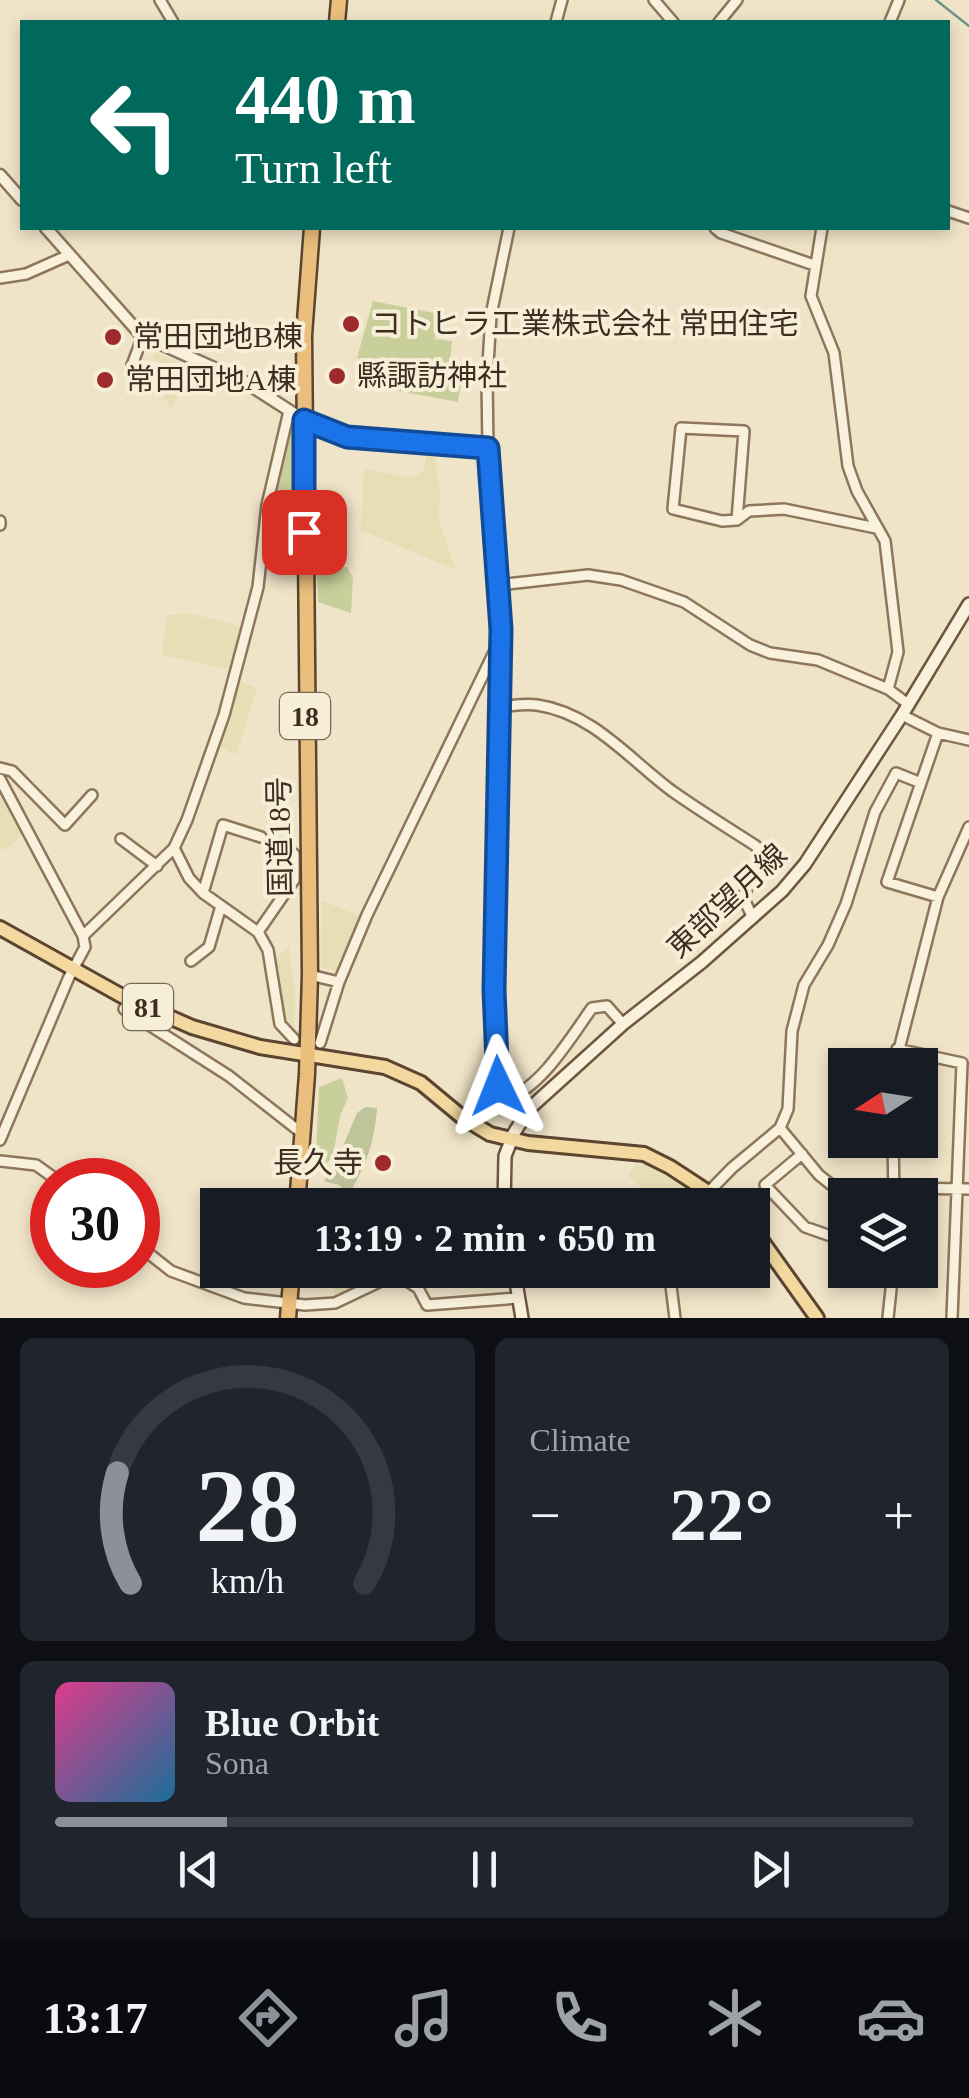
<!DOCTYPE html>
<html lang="en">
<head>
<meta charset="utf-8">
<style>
	body { margin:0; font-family:"Times New Roman","Noto Sans JP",serif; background:#20242c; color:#f1f3f6; height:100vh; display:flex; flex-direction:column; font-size:38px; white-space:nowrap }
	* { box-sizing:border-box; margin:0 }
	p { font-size:32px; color:#9ea1a6 }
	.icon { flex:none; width:55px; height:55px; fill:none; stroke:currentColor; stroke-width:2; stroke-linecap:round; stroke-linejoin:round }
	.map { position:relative; height:1318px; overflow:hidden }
	.panel { display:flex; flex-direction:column; gap:20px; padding:20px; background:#0d0f14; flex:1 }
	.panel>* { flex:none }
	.banner { position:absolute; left:20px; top:20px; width:930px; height:210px; border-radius:0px; box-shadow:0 5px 15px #0003; background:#00695c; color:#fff; overflow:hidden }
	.needle { width:65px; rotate:258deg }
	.controls { position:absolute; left:828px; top:1048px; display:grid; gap:20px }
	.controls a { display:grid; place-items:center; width:110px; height:110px; border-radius:0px; background:#171b24; box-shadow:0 5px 15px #0003; font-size:50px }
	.speed { position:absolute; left:30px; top:1158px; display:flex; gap:20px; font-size:50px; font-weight:700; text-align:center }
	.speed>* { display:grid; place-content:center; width:130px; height:130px; border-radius:50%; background:#171b24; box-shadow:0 5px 15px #0003; line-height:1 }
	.speed .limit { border:15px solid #d22; background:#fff; color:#111 }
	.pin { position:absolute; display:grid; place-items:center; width:85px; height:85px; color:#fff; margin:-42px; border-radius:20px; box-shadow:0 5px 15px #0006 }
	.me { position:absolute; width:110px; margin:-55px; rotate:358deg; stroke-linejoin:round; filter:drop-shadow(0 0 8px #0008) }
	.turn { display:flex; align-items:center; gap:35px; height:210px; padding:0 50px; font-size:45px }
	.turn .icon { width:130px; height:130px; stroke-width:2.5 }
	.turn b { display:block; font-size:70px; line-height:85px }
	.big { font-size:75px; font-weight:600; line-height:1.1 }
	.panel .tile { flex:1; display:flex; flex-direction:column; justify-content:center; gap:15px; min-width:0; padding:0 35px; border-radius:15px; background:#20242c }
	.panel .dial { align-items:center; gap:0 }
	.dial svg { height:260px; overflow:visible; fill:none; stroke:#363941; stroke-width:7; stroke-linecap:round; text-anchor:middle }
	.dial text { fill:#f1f3f6; stroke:none }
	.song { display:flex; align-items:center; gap:30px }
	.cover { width:120px; height:120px; border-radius:15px; background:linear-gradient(135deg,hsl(330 70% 55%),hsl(200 70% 35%)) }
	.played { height:10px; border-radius:5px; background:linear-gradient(90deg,#8c9099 20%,#363941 20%) }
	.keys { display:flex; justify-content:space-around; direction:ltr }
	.heat { display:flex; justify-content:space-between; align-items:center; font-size:55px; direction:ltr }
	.panel .tiles { flex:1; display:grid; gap:20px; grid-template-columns:1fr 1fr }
	.tile:last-child { grid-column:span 2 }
	.trip { position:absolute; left:200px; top:1188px; width:570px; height:100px; border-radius:0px; background:#171b24; box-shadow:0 5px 15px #0003; font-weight:600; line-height:100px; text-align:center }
	.menu { display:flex; height:160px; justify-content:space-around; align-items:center; background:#090b0e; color:#9ea1a6 }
	.menu .icon { width:70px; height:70px }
	.menu .selected { color:#8c9099 }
	.menu b { font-size:45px; color:#f1f3f6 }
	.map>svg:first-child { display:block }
	.farmland { fill:#e6deb5 }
	.green { fill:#c9cf9b }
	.cemetery { fill:#bfc49a }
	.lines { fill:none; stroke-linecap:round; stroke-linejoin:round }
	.stream { stroke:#6f938a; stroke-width:2.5 }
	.minor-casing { stroke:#8d765c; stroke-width:14 }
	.tertiary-casing { stroke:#8d765c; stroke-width:15 }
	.secondary-casing { stroke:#6f573f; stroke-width:16 }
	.primary-casing { stroke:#5b4430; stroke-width:18 }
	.trunk-casing { stroke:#5b4430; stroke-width:19 }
	.minor { stroke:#faf1dc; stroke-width:9 }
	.tertiary { stroke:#faf1dc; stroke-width:10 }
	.secondary { stroke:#faf1dc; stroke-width:11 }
	.primary { stroke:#f3d9a0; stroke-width:12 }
	.trunk { stroke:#eabe7c; stroke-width:14 }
	.route-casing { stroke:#114b97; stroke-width:25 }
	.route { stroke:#1a73e8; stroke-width:18 }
	.poi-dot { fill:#9e2a2b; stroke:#f7eed8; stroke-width:4 }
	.labels { text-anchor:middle; stroke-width:8; stroke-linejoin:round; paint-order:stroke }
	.shield { fill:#f7eed8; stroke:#756857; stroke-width:2.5 }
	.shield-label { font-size:28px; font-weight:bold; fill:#3d2e20 }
	.poi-label { font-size:30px; fill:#3d2e20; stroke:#f7eed8; text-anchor:start }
	.street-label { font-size:30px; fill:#3d2e20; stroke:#f7eed8 }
</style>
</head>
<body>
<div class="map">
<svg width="969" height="1318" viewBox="0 0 969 1318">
	<rect width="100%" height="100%" fill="#f0e4c8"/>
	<path class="farmland" d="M155,353L201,372L195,392L180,389L172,408L157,388L168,369L154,359Z
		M426,456L435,457L440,496L438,517L456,570L361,530L364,469L411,478L424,471Z
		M193,614L244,627L233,670L162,655L167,615Z
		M238,680L257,689L236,755L218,746Z
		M0,788L23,834L8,848L0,850Z
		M322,901L361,916L337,973L321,966Z
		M291,945L289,951L295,988L294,1027L284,1020L280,1009L273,961Z
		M635,1164L646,1165L680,1184L696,1196V1200L690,1205H660L655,1200L642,1197L638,1183L628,1176Z
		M328,1270H367L372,1281L340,1297L335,1295Z"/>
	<path class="green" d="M373,301L439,314L435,339L452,341L449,373L462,377L458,402L377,387L381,366L357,358Z
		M291,421L295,427L297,517L270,510Z
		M317,565L347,567L353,577L351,613L318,602Z
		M342,1078L348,1098L340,1116L333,1157L326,1164L316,1154L319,1087Z"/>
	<path class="cemetery" d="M365,1107L377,1108C375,1141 366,1166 349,1194L339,1185L324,1181L338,1158L357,1113Z"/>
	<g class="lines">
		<path class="stream" d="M936,0L969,26"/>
		<defs>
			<path id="minor" d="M160,0L173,22
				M654,0L673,22
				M556,22L562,0
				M719,22L737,0
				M890,22L899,0
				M948,211L969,218
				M509,228L491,315L487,380L488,448L501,629L494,990L500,1091L508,1097C540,1090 573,1034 592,1008L607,1006L623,1024
				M715,228L721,233L814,265
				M822,228L811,296L834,353L848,466L857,491L885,541L898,652L888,689
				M0,278L26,274L69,255
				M143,336L132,365L133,377L150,387
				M304,420L347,437L488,448
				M737,520L744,431L681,428L673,509L722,521L737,520L749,511L784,509L876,528
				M0,521V525
				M498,585L588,575L621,580L684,602L750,645L770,653L818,660L888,689L908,704
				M499,707C511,706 525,703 537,705C593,713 630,760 672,791C699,810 728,828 756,846L763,860C759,875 748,882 743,897L753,918
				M902,715L938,733L969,740
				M938,733L887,882L938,897
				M0,768L12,771L65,825L92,795
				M0,779L83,936L85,947L69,977L0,1140
				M121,839L157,866
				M174,848L189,878L203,893L258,932L268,950L280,1024L294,1039
				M203,893L223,825L261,837
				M258,932L294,880V854
				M83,936L174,848L187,820L224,715L258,587L267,505L289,411
				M191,961L209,947L221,906
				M310,975L339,982
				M130,999L124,1009L229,1076L303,1134
				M320,1043L339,982L367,915L498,644
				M897,1049L962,1063L952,1318
				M895,1065L938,897L969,827
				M780,1128L819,1175L834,1187L863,1195
				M893,1140L894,1195
				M802,1154L765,1185L805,1227L845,1241
				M0,1161L36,1165L57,1180
				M894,1188L969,1189
				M696,1205L732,1168L780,1128L788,1109L792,1031L804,985L828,945L846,904L875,812L896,773L921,783
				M138,1245L171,1271L244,1298L305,1305L335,1303L396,1274L418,1288L427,1305L518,1298
				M669,1270L675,1318
				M888,1318L893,1270"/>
			<path id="tertiary" d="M0,175L22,200
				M46,228L141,335L245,382L304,420"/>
			<path id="secondary" d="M504,1205L505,1156L514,1133L530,1108L623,1024L702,962L782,891L805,864L902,715L969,604
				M514,1270L522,1318"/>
			<path id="primary" d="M0,928L122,996L192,1027L260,1047L385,1067L421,1083L462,1117L490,1134L528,1143L644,1154L670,1167L728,1205
				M752,1227L817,1318"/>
			<path id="trunk" d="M337,22L339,0
				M297,1205L307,1074L310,975L304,335L312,228
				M288,1318L292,1270"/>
		</defs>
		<use href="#minor" class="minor-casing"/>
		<use href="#tertiary" class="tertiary-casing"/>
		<use href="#secondary" class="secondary-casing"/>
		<use href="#primary" class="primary-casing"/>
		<use href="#trunk" class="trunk-casing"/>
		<use href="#minor" class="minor"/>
		<use href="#tertiary" class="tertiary"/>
		<use href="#secondary" class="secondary"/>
		<use href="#primary" class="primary"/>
		<use href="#trunk" class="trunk"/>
	</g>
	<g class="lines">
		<defs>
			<path id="route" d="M304,532V420L347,437L488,448L501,629L494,990L498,1086"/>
		</defs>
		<use href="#route" class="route-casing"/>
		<use href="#route" class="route"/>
	</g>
	<g class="poi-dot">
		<circle cx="351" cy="324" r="10"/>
		<circle cx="113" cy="337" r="10"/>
		<circle cx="337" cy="376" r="10"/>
		<circle cx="105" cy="380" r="10"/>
		<circle cx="383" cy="1163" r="10"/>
	</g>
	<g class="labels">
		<g class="shield">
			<rect x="280" y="693" width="50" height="46" rx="8"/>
			<rect x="123" y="984" width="50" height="46" rx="8"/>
		</g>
		<g class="shield-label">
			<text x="305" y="726">18</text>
			<text x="148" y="1017">81</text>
		</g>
		<g class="poi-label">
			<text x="371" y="334">コトヒラ工業株式会社 常田住宅</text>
			<text x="133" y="347">常田団地B棟</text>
			<text x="357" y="386">縣諏訪神社</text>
			<text x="125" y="390">常田団地A棟</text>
			<text x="363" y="1173" text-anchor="end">長久寺</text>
		</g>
		<g class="street-label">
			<text transform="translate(280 837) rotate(-91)" y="10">国道18号</text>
			<text transform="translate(727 901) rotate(-43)" y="10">東部望月線</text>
		</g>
	</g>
</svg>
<div class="controls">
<a><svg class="needle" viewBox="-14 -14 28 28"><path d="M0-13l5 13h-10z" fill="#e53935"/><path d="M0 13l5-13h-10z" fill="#9ea1a6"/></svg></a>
<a><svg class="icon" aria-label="layers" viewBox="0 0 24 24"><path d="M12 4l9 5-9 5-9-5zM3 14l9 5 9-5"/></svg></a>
</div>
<div class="speed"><div class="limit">30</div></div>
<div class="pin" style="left:304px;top:532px;background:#d93025"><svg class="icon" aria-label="arrive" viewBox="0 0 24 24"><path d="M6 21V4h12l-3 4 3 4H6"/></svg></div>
<svg class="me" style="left:498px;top:1086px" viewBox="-20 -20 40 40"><path d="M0-17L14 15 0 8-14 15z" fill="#1a73e8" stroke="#fff" stroke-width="4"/></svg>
<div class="trip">13:19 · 2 min · 650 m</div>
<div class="banner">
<div class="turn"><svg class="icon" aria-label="left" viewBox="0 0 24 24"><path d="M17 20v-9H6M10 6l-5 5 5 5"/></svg><div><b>440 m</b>Turn left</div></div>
</div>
</div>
<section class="panel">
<div class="tiles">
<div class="tile dial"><svg viewBox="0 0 100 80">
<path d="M14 69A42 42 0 1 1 86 69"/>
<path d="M14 69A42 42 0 0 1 10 35" stroke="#8c9099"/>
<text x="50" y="56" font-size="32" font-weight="700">28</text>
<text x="50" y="72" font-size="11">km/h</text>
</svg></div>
<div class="tile"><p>Climate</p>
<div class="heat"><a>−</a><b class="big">22°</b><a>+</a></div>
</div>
<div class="tile">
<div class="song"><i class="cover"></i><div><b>Blue Orbit</b><p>Sona</p></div></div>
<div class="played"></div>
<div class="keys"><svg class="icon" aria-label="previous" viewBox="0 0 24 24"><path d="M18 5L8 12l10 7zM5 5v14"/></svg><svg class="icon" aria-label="pause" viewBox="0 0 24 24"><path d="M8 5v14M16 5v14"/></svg><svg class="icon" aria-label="next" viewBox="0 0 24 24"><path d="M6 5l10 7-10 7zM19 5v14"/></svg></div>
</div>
</div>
</section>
<nav class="menu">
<b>13:17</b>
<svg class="icon selected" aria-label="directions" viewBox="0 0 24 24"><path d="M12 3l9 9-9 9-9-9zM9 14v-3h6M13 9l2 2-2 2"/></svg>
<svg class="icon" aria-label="music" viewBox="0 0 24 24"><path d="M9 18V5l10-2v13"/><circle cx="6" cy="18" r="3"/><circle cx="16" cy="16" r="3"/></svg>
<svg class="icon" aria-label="phone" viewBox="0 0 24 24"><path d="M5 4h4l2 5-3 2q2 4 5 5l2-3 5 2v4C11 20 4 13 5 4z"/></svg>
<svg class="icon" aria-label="climate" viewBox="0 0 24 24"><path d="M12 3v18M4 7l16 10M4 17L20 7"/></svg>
<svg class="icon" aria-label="car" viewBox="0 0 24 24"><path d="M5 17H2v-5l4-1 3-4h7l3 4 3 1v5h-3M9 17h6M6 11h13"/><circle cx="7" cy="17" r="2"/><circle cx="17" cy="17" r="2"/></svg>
</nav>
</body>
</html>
